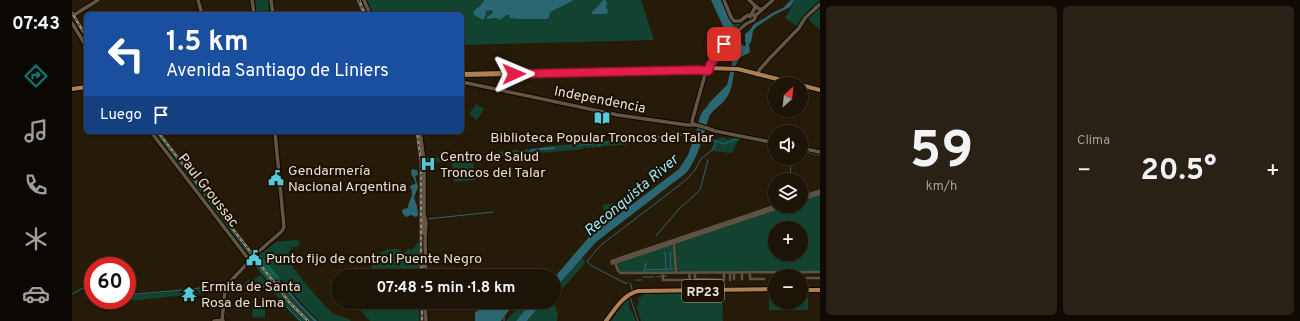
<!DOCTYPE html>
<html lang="es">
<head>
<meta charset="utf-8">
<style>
	body { margin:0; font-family:Overpass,sans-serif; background:#292115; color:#f1f3f6; height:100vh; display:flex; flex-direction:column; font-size:15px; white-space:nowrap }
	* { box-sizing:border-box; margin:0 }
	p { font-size:13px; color:#a09e9b }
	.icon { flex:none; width:22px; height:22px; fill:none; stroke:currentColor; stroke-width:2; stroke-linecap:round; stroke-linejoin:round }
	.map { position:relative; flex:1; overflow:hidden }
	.details { display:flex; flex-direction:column; gap:6px; padding:6px; background:#0f0b04; width:480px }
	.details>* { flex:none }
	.banner { position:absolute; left:12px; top:12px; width:380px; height:122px; border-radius:6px; box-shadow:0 1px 3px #0004,0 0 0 1px #3a3328; background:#1a4fa0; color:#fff; overflow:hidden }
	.needle { width:26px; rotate:27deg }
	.buttons { position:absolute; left:696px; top:77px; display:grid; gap:8px }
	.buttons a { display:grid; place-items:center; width:40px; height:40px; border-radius:50%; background:#1c1407; box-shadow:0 1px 3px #0004,0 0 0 1px #3a3328; font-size:20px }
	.speed { position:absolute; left:12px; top:257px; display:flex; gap:8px; font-size:20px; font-weight:700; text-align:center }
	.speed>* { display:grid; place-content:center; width:52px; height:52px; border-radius:50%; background:#1c1407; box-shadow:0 1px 3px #0004,0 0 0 1px #3a3328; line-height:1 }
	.speed .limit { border:6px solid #d22; background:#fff; color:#111 }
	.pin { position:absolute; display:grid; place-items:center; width:34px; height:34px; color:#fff; margin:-17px; border-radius:8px; box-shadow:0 2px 6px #0006 }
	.me { position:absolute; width:44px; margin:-22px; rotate:89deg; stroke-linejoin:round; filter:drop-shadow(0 0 3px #0008) }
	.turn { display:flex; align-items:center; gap:14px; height:84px; padding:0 16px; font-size:18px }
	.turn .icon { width:52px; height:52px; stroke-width:2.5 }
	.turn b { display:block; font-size:28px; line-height:34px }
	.then { display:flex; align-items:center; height:38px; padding:0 16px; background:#0003; gap:8px; font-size:15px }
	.big { font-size:30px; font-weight:700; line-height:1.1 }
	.details .tile { flex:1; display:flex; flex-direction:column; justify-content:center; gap:6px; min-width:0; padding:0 14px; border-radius:6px; background:#292115 }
	.details .dial { align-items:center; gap:0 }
	.dial b { font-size:52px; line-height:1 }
	.heat { display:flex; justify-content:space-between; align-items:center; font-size:22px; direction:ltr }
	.details .tiles { flex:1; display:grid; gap:6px; grid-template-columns:repeat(2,1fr) }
	.trip { position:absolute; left:259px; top:269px; width:230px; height:40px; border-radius:20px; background:#1c1407; box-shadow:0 1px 3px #0004,0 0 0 1px #3a3328; font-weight:700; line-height:40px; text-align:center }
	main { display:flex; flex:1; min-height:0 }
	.tab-bar { display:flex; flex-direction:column; width:72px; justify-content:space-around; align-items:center; background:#0b0803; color:#a09e9b }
	.tab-bar .icon { width:28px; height:28px }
	.tab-bar .selected { color:#0f766e }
	.tab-bar b { font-size:18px; color:#f1f3f6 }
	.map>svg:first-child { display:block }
	.green { fill:#124331; fill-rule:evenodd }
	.forest { fill:#0c5d42 }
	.water { fill:#2b6773 }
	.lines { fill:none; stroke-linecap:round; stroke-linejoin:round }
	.stream { stroke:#2b6773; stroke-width:1 }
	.canal { stroke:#2b6773; stroke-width:2 }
	.taxiway { stroke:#5e5244; stroke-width:2.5 }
	.runway { stroke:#5e5244; stroke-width:5.5 }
	.secondary-casing { stroke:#0e0500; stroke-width:5.5 }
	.primary-casing { stroke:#0e0500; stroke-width:6 }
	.secondary { stroke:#645543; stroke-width:3.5 }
	.primary { stroke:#ae8154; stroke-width:4 }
	.rail-casing { stroke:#968b7e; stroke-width:2.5 }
	.rail { stroke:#1c1002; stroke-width:1; stroke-dasharray:3; stroke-linecap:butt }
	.route-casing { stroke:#92132f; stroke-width:10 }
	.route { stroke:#e11d48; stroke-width:7 }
	.labels { text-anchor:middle; stroke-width:4; stroke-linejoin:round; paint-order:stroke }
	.shield { fill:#1c1002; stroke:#aba196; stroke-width:1 }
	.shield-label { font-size:13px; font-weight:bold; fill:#e8dfd5 }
	.street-label { font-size:14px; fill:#e8dfd5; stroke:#1c1002 }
	.poi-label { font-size:14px; fill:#e8dfd5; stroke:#1c1002; text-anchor:start }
	.water-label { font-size:15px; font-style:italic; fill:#97e7f9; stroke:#1c1002 }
</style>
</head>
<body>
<main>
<nav class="tab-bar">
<b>07:43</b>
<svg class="icon selected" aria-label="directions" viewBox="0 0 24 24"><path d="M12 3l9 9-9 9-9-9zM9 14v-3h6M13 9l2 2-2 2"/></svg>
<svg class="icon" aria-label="music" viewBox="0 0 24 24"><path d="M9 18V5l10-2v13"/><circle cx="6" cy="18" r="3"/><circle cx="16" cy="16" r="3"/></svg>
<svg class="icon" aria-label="phone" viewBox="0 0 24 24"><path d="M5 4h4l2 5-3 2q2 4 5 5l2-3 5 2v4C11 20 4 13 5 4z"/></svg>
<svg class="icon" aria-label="climate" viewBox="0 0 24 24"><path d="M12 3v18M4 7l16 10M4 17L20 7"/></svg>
<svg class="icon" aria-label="car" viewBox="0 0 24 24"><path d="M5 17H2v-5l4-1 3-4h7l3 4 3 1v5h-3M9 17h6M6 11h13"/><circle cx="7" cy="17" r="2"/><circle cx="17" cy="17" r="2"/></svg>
</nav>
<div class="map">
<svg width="748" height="321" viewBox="0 0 748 321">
	<rect width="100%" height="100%" fill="#261a09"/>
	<path class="green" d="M181,0H198L199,12L183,14Z
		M294,0H569L582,40L390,45V14H301Z
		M649,0H651L662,21L674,17L676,18C674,24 668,28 663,31Z
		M722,0H748V2L732,17L726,27L713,18L718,10Z
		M748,5V30L735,18Z
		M404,104L412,109L405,120L397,114Z
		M80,132H85L181,256L178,259Z
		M595,135L596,138V139L565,143V141L558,142V144L515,148L513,144L514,143Z
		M651,137L655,139L666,137L669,139L666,141L660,153L640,151L639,149L642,144L641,140Z
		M511,143L513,144V147L511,149L470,153L468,151V153L437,156L435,155V151L467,148H468L469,147Z
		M434,151V156L415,158V153Z
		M354,157L362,158L373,157L377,161L364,163L359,166H355Z
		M401,160L403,180L382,182L380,163Z
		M748,194V271L609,272L605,270L604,245L606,243L713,206H729V200ZM703,228H729V254H703Z
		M543,203L548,213L523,233L521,230L522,225L531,223L533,220L531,205Z
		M223,240H226L228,244L226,247H220L217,252V262L232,282L254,307L262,314L277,319L279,321H247L233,307L188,254L204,242Z
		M347,241V276H300C300,271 299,264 301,260C304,253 317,248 324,249C327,249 330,251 332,253L337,248L338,250H340Z
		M599,245L602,248L603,269L601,272H550L546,270V265L549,262Z
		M510,258L513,261V263L485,295L482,301L485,312L486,313L485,321H455L472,302H482V291Z
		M189,275L197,285L172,284L178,279L180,280Z
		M144,286H153L136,289L134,293L56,301L55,299L56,296L118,290Z
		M209,287L212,289L242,321H227L213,307L199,288L203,289Z
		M697,292H703V302H729V292H731V296L736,297V310H697Z
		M608,293L632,295L634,297L650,298L651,321H569L564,306L567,304L566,298L570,296L572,294Z
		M554,300L557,301L558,310L560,311L564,321H539Z
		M285,302H347V321H298L288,310Z
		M451,302H460L444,321H434Z
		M181,304L193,305V318L180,317Z"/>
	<path class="forest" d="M188,254L210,280L204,279L202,281L185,258L186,255Z
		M183,259L201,282H199L198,284L182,264L180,261Z"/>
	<path class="water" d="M412,0H502L478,12L477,17L475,19H449L438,18L437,15H434L428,20L424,18L415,19V17L421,13L420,10L413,11L414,13L412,19H409L402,15L401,13C404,7 410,7 412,0Z
		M531,0H533L535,2L534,8L536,10L535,14H520V12C524,8 527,5 531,0Z
		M639,0H649L669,43L671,46H673L674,44L673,41V34L678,30L682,24L693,18L700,13L711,8L719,0H722L718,7L702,15L684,27L681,31L679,42L677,44C679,57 677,51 669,57C667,58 664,64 663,67C660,80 661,91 652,101C647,107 640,110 637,117C631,135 627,157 614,173L524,242L482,290V278L517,237L607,169L616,155L622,138L618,136L616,137L610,136L480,148L615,133L624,134L627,120L630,112L634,108L638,102L655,85L660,65L662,46L660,42L656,37Z
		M340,169L345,170L346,175L343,176L346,187L342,198L345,206L346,215L344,217L339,215L334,217C331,215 329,212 331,209L336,208C336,202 341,197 340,192C340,190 338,188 338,186L344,183L339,173Z
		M203,281L209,282L228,304L245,321H242L212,289L208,287L203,289L197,288V286Z
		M420,302H441V305L429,321H403V312L412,308Z
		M460,302H471L455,321H444Z"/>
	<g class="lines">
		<path class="stream" d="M285,0L291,14
			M631,136L651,144L668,138L703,145
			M526,146L529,144
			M729,151L748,155
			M718,158L719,180
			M355,219L421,212
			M584,236L606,210L628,190L636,160
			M593,252L594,269
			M187,255L208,282
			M599,269L598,253H600
			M572,270L601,269
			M572,271L574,263
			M592,276H595
			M571,277H582
			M585,277L590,276
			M563,280H570
			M555,283H553L518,265L515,261L529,245L614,180L623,170L629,159L641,149L644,142
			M558,283L560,289L559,292
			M157,286L198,287
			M0,294L11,288L21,295
			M55,295L121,289L144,285H154
			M558,297L566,321
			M215,307L229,321
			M432,317V321"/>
		<path class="canal" d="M457,153L460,150L482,148"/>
		<path class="taxiway" d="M604,241L602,244L604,271L605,273
			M551,259L546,261L544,265L546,271L549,273L748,272
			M591,273V280H615
			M617,273L618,280
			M623,273V279L652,280V273
			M658,273V280
			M670,273V279
			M678,273V279H692
			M735,278H748
			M662,279V273
			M729,279H733"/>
		<path class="runway" d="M729,198L748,192
			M541,262L707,206"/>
		<defs>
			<path id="secondary" d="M126,0L130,14
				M180,0L182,14
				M199,0L201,14
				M292,0L298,14
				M652,0L659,17L662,21H668L676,15H678V17
				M677,0L687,9H690
				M188,14L200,13
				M2,15L26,0
				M681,15L680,13L683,8L682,5
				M0,23L14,46
				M635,67L653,42L674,24L682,20L684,15L701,0
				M634,71L620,121L621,124L635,128L643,131L703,143
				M685,75L688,69L698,58L727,28L733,18L748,4
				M390,82L546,115L615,125H623
				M79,132L178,261
				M348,132L352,161V213L354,223L353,239L354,276
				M729,148L748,152
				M351,233V217
				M351,276V265
				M353,302L354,321
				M142,321L151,320
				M150,321L153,290L156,284L185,253L210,231L212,227L203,132"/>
			<path id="primary" d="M637,68L666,69L725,84
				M390,74L630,68L635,67L638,69L635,71L625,70L390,75
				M729,85L748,90
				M0,89L14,87
				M729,290H748
				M534,321C543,309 551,295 566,291L703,289"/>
		</defs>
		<use href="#secondary" class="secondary-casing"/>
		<use href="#primary" class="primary-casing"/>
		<use href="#secondary" class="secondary"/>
		<use href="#primary" class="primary"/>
		<defs>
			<path id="rail" d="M287,0L293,14
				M0,13L14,36
				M86,132L218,303L236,321
				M345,132L349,161V276
				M350,302V321"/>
		</defs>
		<use href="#rail" class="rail-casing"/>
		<use href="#rail" class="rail"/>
	</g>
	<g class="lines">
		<defs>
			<path id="route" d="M442,74L625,70L636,71L637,70V68L638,65L652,44"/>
		</defs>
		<use href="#route" class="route-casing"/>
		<use href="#route" class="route"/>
	</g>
	<defs>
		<symbol id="library-bare" viewBox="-9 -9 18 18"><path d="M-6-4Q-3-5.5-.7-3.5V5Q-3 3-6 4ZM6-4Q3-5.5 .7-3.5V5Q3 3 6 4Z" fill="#55cadf" stroke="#1c1002" stroke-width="2.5" paint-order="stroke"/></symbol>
		<symbol id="hospital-bare" viewBox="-9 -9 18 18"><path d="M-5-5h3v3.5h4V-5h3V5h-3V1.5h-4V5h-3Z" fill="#55cadf" stroke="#1c1002" stroke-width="2.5" paint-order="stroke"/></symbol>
		<symbol id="civic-bare" viewBox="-9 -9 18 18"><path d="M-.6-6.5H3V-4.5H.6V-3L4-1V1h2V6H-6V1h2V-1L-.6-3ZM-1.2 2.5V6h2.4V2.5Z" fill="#55cadf" stroke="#1c1002" stroke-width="2.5" paint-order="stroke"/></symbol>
		<symbol id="temple-bare" viewBox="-9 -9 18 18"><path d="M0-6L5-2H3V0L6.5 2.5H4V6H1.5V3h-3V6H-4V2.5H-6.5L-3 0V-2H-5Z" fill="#55cadf" stroke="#1c1002" stroke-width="2.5" paint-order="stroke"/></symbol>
	</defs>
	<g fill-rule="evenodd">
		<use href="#library-bare" x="519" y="107" width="22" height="22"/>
		<use href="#hospital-bare" x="345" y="153" width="22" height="22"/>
		<use href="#civic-bare" x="193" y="167" width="22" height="22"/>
		<use href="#civic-bare" x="171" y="247" width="22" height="22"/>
		<use href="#temple-bare" x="106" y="283" width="22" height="22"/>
	</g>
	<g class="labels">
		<rect class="shield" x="610" y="280" width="42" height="22" rx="3"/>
		<g class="shield-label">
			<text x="631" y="296">RP23</text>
		</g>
		<g class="street-label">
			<text transform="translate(528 99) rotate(11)" y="5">Independencia</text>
			<text transform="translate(137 190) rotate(52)" y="5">Paul Groussac</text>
		</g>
		<g class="poi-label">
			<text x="530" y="142" text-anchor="middle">Biblioteca Popular Troncos del Talar</text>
			<text x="368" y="161">Centro de Salud<tspan x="368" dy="16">Troncos del Talar</tspan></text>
			<text x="216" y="175">Gendarmería<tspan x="216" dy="16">Nacional Argentina</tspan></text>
			<text x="194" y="263">Punto fijo de control Puente Negro</text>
			<text x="129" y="291">Ermita de Santa<tspan x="129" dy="16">Rosa de Lima</tspan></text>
		</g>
		<g class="water-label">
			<text transform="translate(559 195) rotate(-40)" y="5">Reconquista River</text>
		</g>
	</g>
</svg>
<div class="buttons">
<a><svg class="needle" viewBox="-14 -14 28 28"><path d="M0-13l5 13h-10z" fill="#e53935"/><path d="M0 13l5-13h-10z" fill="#a09e9b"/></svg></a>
<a><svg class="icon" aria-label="sound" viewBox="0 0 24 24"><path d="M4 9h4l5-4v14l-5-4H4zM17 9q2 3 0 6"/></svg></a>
<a><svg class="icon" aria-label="layers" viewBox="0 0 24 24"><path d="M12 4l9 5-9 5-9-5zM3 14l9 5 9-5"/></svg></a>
<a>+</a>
<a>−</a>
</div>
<div class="speed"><div class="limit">60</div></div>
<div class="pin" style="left:652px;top:44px;background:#d93025"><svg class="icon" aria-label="arrive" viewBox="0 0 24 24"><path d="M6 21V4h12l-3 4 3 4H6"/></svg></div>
<svg class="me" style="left:442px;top:74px" viewBox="-20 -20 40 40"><path d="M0-17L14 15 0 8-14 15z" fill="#e11d48" stroke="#fff" stroke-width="4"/></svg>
<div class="trip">07:48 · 5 min · 1.8 km</div>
<div class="banner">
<div class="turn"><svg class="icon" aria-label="left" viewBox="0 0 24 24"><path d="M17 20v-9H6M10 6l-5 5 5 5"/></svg><div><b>1.5 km</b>Avenida Santiago de Liniers</div></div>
<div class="then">Luego<svg class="icon" aria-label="arrive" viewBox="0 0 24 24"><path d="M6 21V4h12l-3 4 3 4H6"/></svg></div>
</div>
</div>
<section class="details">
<div class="tiles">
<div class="tile dial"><b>59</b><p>km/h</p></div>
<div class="tile"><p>Clima</p>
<div class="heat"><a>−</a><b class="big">20.5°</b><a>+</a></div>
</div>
</div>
</section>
</main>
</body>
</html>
